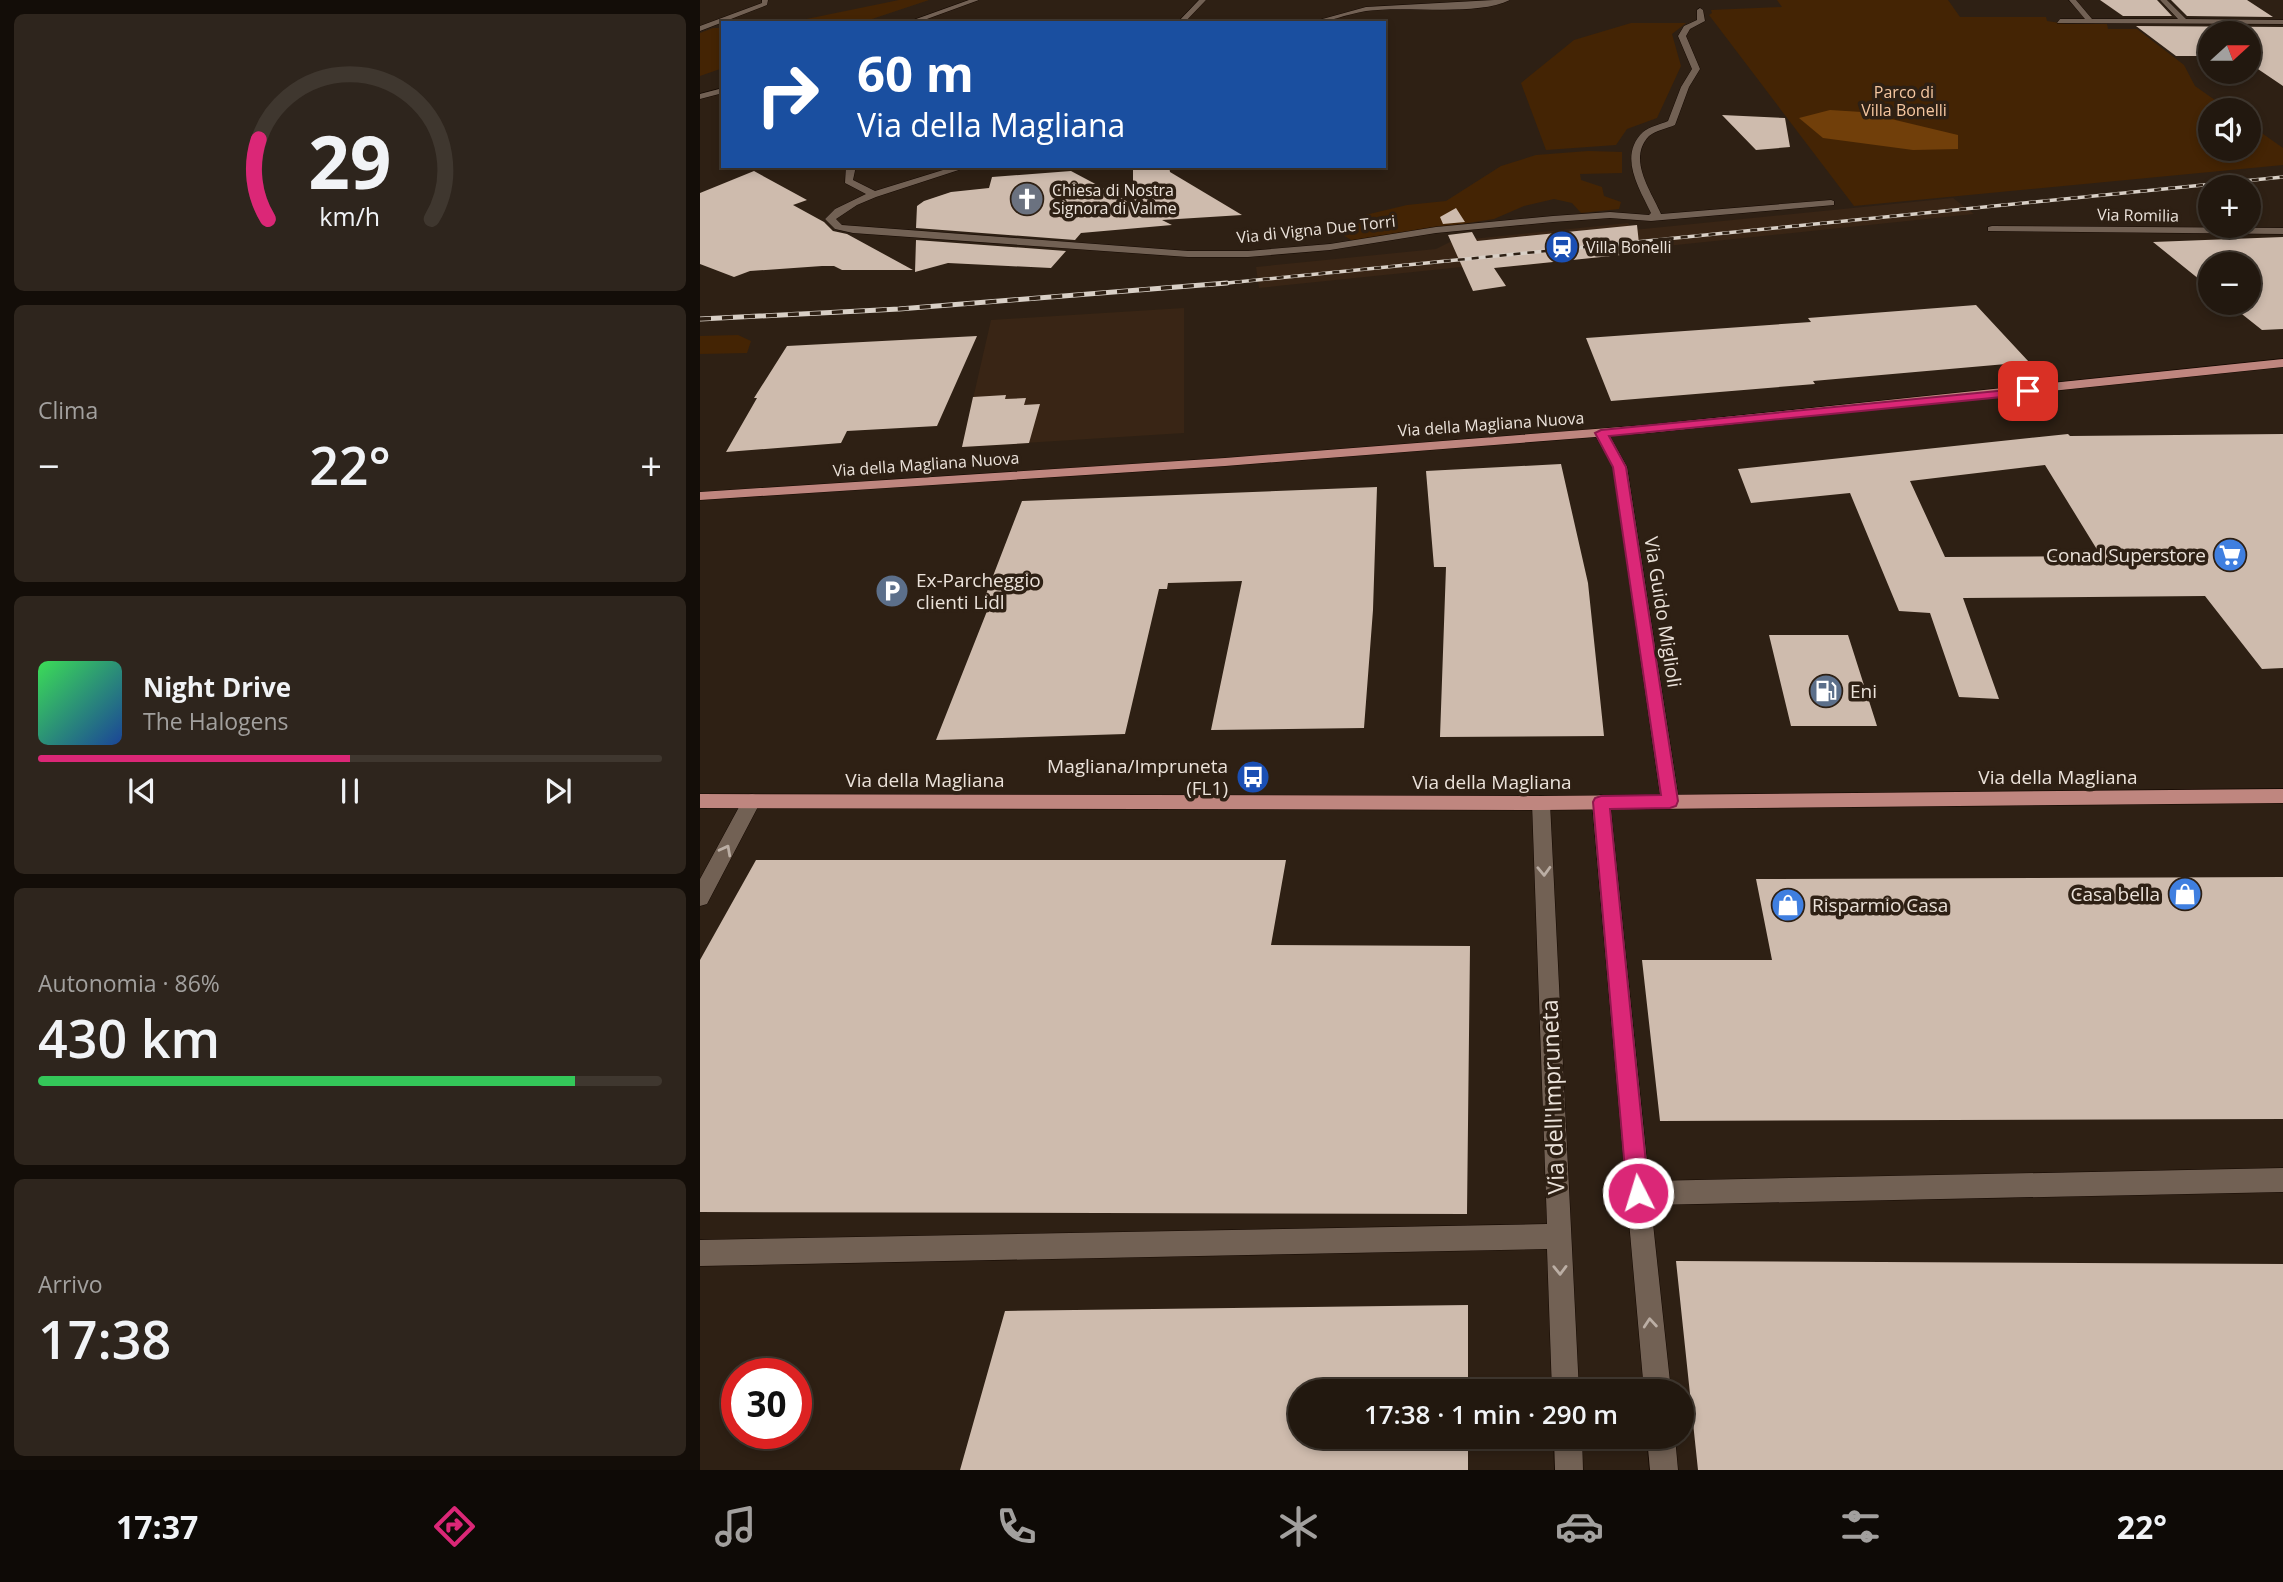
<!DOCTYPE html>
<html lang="it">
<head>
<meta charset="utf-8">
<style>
	body { margin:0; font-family:"Open Sans",sans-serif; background:#2e251d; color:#f1f3f6; height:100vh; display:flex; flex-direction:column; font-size:26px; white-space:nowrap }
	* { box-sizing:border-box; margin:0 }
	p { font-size:23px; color:#a2a09e }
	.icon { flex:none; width:38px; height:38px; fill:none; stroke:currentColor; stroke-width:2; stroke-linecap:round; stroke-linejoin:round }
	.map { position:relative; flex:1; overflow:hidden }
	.details { display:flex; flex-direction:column; gap:14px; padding:14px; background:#130d08; width:700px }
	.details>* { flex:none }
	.top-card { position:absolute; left:21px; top:21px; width:665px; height:147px; border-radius:0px; box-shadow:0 4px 10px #0003,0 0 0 2px #3f372f; background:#1a4fa0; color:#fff; overflow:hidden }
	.needle { width:46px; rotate:69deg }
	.buttons { position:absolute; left:1498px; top:21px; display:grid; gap:14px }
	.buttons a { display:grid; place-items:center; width:63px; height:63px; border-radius:50%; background:#22180f; box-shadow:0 4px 10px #0003,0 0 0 2px #3f372f; font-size:35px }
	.speed { position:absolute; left:21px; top:1358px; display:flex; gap:14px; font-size:35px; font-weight:700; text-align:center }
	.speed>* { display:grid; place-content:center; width:91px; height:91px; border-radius:50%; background:#22180f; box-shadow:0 4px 10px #0003,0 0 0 2px #3f372f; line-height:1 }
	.speed .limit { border:10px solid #d22; background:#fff; color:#111 }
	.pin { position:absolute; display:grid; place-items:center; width:60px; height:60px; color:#fff; margin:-30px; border-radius:14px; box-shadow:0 4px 10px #0006 }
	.me { position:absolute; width:77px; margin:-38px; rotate:355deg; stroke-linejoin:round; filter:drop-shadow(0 0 5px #0008) }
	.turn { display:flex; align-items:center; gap:24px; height:147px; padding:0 21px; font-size:32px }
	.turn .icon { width:91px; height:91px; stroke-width:2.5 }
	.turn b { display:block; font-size:49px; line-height:60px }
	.big { font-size:52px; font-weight:600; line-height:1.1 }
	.details .tile { flex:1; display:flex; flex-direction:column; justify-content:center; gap:10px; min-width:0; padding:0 24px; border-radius:10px; background:#2e251d }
	.details .dial { align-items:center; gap:0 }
	.dial svg { height:182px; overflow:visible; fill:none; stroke:#3f372f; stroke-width:7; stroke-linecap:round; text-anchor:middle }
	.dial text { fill:#f1f3f6; stroke:none }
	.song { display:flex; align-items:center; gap:21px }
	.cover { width:84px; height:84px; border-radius:10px; background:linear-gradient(135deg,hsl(130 70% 55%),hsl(220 70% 35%)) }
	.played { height:7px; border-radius:4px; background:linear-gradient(90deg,#db2777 50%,#3f372f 50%) }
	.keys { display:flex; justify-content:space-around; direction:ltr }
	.heat { display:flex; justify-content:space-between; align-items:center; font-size:38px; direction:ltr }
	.charge { height:10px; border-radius:5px; background:linear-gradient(90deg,#34c759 86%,#3f372f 0) }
	.trip { position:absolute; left:588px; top:1379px; width:406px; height:70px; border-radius:35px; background:#22180f; box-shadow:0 4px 10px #0003,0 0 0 2px #3f372f; font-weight:600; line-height:70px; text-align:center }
	.tabs { display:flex; height:112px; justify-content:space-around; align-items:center; background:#0e0a06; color:#a2a09e }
	.tabs .icon { width:49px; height:49px }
	.tabs .on { color:#db2777 }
	.tabs b { font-size:32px; color:#f1f3f6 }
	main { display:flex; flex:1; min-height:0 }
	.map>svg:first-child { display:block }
	.built { fill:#392515 }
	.green { fill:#442404 }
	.forest { fill:#713f0a }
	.building { fill:#cebbad; fill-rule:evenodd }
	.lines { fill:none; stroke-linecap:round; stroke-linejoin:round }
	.minor-casing { stroke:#150902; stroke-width:1 }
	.major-casing { stroke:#150902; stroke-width:1 }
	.minor { fill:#726154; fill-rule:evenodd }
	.major { fill:#bf867f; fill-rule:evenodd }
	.rail-far1-casing { stroke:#d8cfc6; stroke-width:3.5 }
	.rail-casing { stroke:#d8cfc6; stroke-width:5 }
	.rail-far1 { stroke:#2e2014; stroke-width:2.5; stroke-dasharray:7; stroke-linecap:butt }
	.rail { stroke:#2e2014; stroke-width:3.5; stroke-dasharray:11; stroke-linecap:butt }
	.oneway { stroke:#bbaea4 }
	.route { fill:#db2777; stroke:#8e194d; stroke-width:2 }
	.labels { text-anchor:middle; stroke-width:7; stroke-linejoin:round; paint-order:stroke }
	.far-park-label { font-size:16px; fill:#f6c7a1; stroke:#2e2014 }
	.far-poi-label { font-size:16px; fill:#ebe2da; stroke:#2e2014; text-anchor:start }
	.far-street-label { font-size:16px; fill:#ebe2da; stroke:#2e2014 }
	.poi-label { font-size:19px; fill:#ebe2da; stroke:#2e2014; text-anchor:end }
	.street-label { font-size:19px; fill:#ebe2da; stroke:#2e2014 }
	.near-street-label { font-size:23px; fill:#ebe2da; stroke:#2e2014 }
</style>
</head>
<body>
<main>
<section class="details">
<div class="tile dial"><svg viewBox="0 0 100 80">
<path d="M14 69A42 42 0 1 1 86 69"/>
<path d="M14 69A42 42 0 0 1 10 34" stroke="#db2777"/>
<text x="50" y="56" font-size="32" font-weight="700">29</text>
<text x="50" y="72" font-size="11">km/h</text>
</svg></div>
<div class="tile"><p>Clima</p>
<div class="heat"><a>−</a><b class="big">22°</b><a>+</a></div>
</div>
<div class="tile">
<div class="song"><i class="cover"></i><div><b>Night Drive</b><p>The Halogens</p></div></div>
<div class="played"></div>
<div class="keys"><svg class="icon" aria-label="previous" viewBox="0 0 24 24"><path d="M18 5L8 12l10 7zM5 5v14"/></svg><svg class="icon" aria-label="pause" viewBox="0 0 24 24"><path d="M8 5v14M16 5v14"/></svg><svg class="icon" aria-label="next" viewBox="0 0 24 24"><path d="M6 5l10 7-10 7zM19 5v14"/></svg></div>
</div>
<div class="tile"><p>Autonomia · 86%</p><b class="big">430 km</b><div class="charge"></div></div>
<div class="tile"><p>Arrivo</p><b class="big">17:38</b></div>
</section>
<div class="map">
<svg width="1583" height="1470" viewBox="0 0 1583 1470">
	<rect width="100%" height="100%" fill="#2e2014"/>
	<path class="built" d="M1253,198L1274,214L947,248L949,252L765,271L762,267L559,288L556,267L736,249L752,241L928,223L933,230Z
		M484,308V433L262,447L291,320Z"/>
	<path class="green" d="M199,0H229L160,23H87Z
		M1077,0H1248L1260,17H1346L1347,21L1366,24H1407L1408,29H1437L1484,65L1495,86L1529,110H1510V149H1549V124L1583,148V165L1154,206L1009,15L1012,13L1011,10L1082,7Z
		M931,23H986L972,34L981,66L957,118L927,129L916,145L846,150L821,83L874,40Z
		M13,28H23V68L0,76V33Z
		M888,151L922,152V173L880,174L881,180L902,187L904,196L921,202L919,209L881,213L872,203L854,199L824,206L794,219L653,241L643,235L661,216L707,205L746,201L801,166L836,155Z
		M38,335L51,341L47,353L0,354V336Z"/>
	<path class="forest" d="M1130,110L1162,112L1258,135V149L1213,150L1123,138L1099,118Z"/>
	<path class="building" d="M1400,0H1457L1472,16H1423Z
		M1471,0H1547L1573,17L1487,16Z
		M1436,26L1583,27V86L1549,63V33H1510V56H1476Z
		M1022,115L1085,118L1090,147L1056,150Z
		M433,166H469L470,172L542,215L462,220L472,225L381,233L375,240L216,228L217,206L224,201L251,192L289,188L292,177L371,171L433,204Z
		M54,171L107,200L93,205L124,222L133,231L147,234L213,270H142L134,266H122L50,271L34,277L0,264V193Z
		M756,208L765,222L743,224L740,217Z
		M937,225L940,253L794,268L806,286L773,291L748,235L772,232L777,241Z
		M1583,237V329L1562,330L1528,303H1549V264H1510V288L1453,242Z
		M216,240L366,251L351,268L248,263L215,272Z
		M1276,305L1329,362L1113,381L1115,384L911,401L886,338L1111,322L1108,318Z
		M277,336L237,426L147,431L141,443L26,452L57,398H54L87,346Z
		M306,395L305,399L326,398L324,405L340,404L329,443L262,447L273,397Z
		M1368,434L1370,436L1583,434V668L1562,669L1505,596L1263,598L1299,699L1259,697L1230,613L1199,611L1150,493L1051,503L1038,469ZM1345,465L1401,556L1245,557L1210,481Z
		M861,464L888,583L904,736L740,737L746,567H734L726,471Z
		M677,487L673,610L664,728L511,730L542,581L468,583L467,589H459L425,734L236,740L291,601L283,602L322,501Z
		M1069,635H1148L1177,726H1091Z
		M56,860H586L571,945L770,946L767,1214L0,1212V960Z
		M1583,877V1119L960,1121L942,960H1072L1056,879Z
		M976,1261L1583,1264V1470H998Z
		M768,1305V1391H600V1437H768V1470H260L305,1311Z"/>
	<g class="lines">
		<defs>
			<path id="minor" d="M62,0H68L67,5L0,31V26L62,3Z
				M269,0H279L216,23H205Z
				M499,0H506L484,23H477Z
				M794,0H810C775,17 706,5 666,11C646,14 628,23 608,23L666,7Z
				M1369,0H1376L1392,19H1478L1460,0H1467L1486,19L1583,20V24L1357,23L1360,19H1385Z
				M1000,8L1003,10L1005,21L990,29L986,36L1000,69L989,87L975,125C968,128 955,131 949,136C927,159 951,191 961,214L1131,200L1134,201V205L951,221L910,218L853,222L736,233L630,250L548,257H488L153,233L135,229L125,219L135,209L166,194L145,183L146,166H156L153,180L175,191L256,166H271L176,197L157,205L136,219L142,225L488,251H548L630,244L736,227L853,216L910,212L949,215L951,213C939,188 918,156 943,132C949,127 961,124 968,121L981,87L992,69L978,36L984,26L997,20V10Z
				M23,88V93L0,99V94Z
				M1292,226L1583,228V234L1288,231V227Z
				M901,429L908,433L927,467L979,801L977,806L970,808L963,806L961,801L913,467L894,433Z
				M52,794L59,796L61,801L7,904L0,906V879L45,796Z
				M901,795L908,797L910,802L949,1181L1583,1168V1192L951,1205L971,1391H944L892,802L894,797Z
				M841,796L848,798L850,803L879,1391H852L847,1249L0,1266V1240L847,1224L832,803L834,798Z
				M854,1437H882L883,1470H855Z
				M947,1437H975L978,1470H950Z"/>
			<path id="major" d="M1583,359V367L947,433L525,466L0,500V492L525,458L947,425Z
				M1583,789V803L841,810L0,808V794L841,796Z"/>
		</defs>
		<use href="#minor" class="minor-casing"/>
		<use href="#major" class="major-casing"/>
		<use href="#minor" class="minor"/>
		<use href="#major" class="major"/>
		<defs>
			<path id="rail-far1" d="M507,285L1583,177"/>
			<path id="rail" d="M0,319L199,309L527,283"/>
		</defs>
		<use href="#rail-far1" class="rail-far1-casing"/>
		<use href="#rail" class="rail-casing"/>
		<use href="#rail-far1" class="rail-far1"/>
		<use href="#rail" class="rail"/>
	</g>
	<defs><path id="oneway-chevron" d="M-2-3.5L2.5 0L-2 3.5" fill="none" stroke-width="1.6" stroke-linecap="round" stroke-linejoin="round" transform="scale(1.75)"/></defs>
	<g class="oneway">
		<use href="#oneway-chevron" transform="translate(26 850) rotate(-62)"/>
		<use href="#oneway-chevron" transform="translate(844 871) rotate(88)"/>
		<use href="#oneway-chevron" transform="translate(860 1270) rotate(89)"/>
		<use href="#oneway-chevron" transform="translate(950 1323) rotate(-95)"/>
	</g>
	<path class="route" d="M1328,388L1332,389V394L909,436L926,467L978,801L976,806L970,808L910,809L949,1193L946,1201L938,1204L931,1201L927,1193L893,802L895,798L901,796L961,795L913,467L895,433L901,430Z"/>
	<defs>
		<symbol id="church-disc" viewBox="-11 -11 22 22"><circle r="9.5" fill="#6b7280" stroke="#2e2014"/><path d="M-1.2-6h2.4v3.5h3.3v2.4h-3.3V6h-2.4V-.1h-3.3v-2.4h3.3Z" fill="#fff"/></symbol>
		<symbol id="station-disc" viewBox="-11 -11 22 22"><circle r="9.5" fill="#1a4fb4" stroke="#2e2014"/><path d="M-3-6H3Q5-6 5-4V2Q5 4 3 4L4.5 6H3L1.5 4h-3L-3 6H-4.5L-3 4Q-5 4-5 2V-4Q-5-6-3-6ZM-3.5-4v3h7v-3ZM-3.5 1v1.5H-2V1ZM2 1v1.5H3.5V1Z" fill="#fff"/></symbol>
		<symbol id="supermarket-disc" viewBox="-11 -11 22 22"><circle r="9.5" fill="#3f7fe0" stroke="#2e2014"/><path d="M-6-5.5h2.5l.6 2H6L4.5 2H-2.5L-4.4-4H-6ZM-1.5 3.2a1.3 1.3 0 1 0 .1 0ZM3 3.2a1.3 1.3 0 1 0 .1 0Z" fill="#fff"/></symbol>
		<symbol id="parking-disc" viewBox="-11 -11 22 22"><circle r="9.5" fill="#5c6f8a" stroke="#2e2014"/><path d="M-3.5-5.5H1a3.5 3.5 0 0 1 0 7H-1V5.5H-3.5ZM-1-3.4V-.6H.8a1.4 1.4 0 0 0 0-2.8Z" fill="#fff"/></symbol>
		<symbol id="fuel-disc" viewBox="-11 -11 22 22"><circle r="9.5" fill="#5c6f8a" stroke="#2e2014"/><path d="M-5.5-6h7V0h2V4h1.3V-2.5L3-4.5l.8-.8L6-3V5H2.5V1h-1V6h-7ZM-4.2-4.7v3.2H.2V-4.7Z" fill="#fff"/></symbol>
		<symbol id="bus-disc" viewBox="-11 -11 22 22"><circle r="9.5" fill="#1a4fb4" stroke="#2e2014"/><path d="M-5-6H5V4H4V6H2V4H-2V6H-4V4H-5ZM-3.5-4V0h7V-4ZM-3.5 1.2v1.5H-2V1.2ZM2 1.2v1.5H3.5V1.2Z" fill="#fff"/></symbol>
		<symbol id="shop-disc" viewBox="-11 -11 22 22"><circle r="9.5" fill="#3f7fe0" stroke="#2e2014"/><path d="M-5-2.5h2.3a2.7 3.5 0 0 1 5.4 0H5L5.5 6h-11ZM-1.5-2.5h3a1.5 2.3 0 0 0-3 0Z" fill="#fff"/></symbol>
	</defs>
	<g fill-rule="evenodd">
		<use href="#church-disc" x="308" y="180" width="38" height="38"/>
		<use href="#station-disc" x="843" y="228" width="38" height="38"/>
		<use href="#supermarket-disc" x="1511" y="536" width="38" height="38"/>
		<use href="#parking-disc" x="173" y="572" width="38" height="38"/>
		<use href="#fuel-disc" x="1107" y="672" width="38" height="38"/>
		<use href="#bus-disc" x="534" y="758" width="38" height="38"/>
		<use href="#shop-disc" x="1466" y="875" width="38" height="38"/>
		<use href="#shop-disc" x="1069" y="886" width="38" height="38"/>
	</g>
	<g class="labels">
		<g class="far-park-label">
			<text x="1204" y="98">Parco di<tspan x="1204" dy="18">Villa Bonelli</tspan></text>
		</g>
		<g class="far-poi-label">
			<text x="352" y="196">Chiesa di Nostra<tspan x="352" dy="18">Signora di Valme</tspan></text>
			<text x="886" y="253">Villa Bonelli</text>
		</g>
		<g class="far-street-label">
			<text transform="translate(1438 215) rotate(1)" y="6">Via Romilia</text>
			<text transform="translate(616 229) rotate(-6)" y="6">Via di Vigna Due Torri</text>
			<text transform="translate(791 424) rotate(-4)" y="6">Via della Magliana Nuova</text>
			<text transform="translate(226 464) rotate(-4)" y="6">Via della Magliana Nuova</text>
		</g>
		<g class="poi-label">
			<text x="1506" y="562">Conad Superstore</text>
			<text x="216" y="587" text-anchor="start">Ex-Parcheggio<tspan x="216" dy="22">clienti Lidl</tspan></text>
			<text x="1150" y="698" text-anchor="start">Eni</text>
			<text x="528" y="773">Magliana/Impruneta<tspan x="528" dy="22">(FL1)</tspan></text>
			<text x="1460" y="901">Casa bella</text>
			<text x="1112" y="912" text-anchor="start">Risparmio Casa</text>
		</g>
		<g class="street-label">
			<text transform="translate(963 612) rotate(81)" y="7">Via Guido Miglioli</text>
			<text x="1358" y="784">Via della Magliana</text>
			<text x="225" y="787">Via della Magliana</text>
			<text x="792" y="789">Via della Magliana</text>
		</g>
		<g class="near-street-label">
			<text transform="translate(853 1097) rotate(-92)" y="8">Via dell'Impruneta</text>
		</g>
	</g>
</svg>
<div class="buttons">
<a><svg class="needle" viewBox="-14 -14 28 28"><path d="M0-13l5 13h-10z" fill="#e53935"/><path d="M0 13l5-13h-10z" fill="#a2a09e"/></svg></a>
<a><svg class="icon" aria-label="sound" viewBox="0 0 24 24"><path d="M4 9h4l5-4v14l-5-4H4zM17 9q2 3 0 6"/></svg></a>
<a>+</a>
<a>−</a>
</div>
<div class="speed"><div class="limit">30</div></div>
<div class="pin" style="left:1328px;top:391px;background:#d93025"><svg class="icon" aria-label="arrive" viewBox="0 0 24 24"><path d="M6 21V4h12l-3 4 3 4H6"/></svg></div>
<svg class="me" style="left:938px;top:1193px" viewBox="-20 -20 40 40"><circle r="17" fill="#db2777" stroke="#fff" stroke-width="3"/><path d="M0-11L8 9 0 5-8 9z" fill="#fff"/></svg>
<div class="trip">17:38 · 1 min · 290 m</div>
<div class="top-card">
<div class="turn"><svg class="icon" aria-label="right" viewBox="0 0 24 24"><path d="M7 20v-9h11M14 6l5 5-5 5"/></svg><div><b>60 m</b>Via della Magliana</div></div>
</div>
</div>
</main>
<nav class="tabs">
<b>17:37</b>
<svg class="icon on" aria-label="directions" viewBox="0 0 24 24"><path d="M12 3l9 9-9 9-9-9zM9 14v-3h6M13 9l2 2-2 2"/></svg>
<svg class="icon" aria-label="music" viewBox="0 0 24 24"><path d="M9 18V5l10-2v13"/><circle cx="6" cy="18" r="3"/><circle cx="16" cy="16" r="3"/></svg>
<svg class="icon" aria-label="phone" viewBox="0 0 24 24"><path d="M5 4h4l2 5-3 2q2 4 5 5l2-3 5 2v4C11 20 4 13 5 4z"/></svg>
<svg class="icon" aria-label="climate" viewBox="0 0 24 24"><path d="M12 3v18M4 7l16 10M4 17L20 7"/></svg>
<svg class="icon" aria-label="car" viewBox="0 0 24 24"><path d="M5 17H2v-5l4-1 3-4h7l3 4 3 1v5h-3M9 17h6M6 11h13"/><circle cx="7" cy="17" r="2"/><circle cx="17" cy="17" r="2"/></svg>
<svg class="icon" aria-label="filters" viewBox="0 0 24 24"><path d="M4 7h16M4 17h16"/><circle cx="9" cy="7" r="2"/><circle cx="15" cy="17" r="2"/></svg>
<b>22°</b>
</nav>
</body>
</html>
